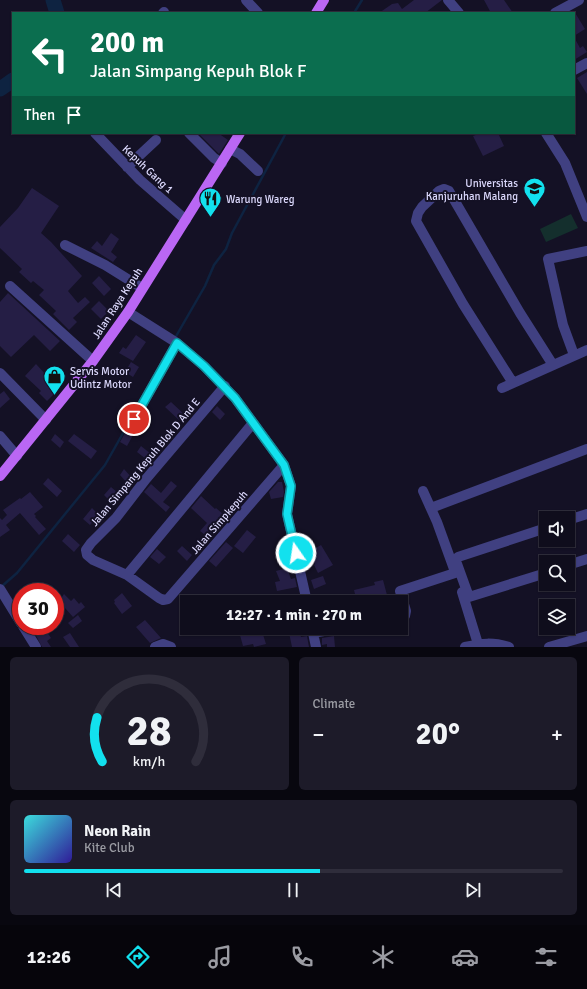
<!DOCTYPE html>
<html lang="en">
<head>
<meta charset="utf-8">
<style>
	body { margin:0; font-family:Signika,sans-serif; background:#1d1b29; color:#f1f3f6; height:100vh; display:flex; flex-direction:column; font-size:15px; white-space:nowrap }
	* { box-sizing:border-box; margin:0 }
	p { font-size:13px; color:#9b9ca3 }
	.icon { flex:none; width:22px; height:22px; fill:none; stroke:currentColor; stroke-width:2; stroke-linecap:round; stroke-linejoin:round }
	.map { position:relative; height:647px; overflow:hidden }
	.panel { display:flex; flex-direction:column; gap:10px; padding:10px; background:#08070f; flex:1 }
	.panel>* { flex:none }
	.top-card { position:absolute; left:12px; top:12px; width:563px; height:122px; border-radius:0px; box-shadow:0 1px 3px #0004,0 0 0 1px #2f2d3b; background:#0b6e4f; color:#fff; overflow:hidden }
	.tools { position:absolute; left:539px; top:511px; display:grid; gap:8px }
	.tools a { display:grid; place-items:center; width:36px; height:36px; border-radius:0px; background:#0f0d1c; box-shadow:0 1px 3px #0004,0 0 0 1px #2f2d3b; font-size:20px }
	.speed { position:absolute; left:12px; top:583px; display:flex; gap:8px; font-size:20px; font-weight:700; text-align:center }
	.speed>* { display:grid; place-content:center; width:52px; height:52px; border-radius:50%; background:#0f0d1c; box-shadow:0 1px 3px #0004,0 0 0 1px #2f2d3b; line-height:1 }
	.speed .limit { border:6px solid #d22; background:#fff; color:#111 }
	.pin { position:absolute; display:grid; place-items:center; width:34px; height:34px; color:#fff; margin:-17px; border:2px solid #fff; border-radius:50%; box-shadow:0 1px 4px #0007 }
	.me { position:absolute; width:44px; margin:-22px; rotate:347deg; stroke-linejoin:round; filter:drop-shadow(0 0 3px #0008) }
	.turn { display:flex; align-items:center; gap:14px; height:84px; padding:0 12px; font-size:18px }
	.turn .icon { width:52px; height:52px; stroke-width:2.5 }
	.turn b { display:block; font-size:28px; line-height:34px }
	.then { display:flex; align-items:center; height:38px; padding:0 12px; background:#0003; gap:8px; font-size:15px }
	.big { font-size:30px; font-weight:700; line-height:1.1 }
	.panel .widget { flex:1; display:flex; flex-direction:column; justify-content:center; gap:6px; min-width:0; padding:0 14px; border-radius:6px; background:#1d1b29 }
	.panel .dial { align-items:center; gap:0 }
	.dial svg { height:104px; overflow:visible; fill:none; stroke:#2f2d3b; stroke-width:7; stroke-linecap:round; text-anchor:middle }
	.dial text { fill:#f1f3f6; stroke:none }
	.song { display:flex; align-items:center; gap:12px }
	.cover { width:48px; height:48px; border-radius:6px; background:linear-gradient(135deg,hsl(180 70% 55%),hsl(250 70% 35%)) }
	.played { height:4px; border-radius:2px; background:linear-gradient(90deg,#12e1ee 55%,#2f2d3b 55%) }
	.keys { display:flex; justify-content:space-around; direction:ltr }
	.heat { display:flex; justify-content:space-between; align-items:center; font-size:22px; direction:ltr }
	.panel .tiles { flex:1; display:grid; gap:10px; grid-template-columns:1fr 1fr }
	.widget:last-child { grid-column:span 2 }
	.trip { position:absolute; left:180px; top:595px; width:228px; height:40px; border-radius:0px; background:#0f0d1c; box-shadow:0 1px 3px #0004,0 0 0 1px #2f2d3b; font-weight:700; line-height:40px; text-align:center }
	.tabs { display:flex; height:64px; justify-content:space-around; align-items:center; background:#06050b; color:#9b9ca3 }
	.tabs .icon { width:28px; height:28px }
	.tabs .on { color:#12e1ee }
	.tabs b { font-size:18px; color:#f1f3f6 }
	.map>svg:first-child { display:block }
	.green { fill:#142f2d }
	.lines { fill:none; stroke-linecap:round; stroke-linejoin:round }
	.stream { stroke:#0e2341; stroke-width:2.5 }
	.river { stroke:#0e2341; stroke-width:15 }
	.building { fill:#251e45 }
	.minor { stroke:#404081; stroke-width:10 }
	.major { stroke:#ba67f4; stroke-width:10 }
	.route-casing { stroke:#0c929b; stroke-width:10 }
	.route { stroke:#12e1ee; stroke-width:7 }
	.labels { text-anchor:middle; stroke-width:4; stroke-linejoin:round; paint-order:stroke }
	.street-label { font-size:11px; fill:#dbd8fc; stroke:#141125 }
	.poi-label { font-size:11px; fill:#dbd8fc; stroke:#141125; text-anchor:start }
</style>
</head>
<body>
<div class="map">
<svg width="587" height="647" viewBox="0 0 587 647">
	<rect width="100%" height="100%" fill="#141125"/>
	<path class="green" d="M571,214L578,228L546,242L540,229Z"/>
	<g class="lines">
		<path class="stream" d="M354,13L362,0
			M175,338L205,286L214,265L226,249L232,233L286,133
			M1,587L17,573L105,465L131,419"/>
		<path class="river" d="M53,0L57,13
			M0,89L13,80"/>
	</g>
	<path class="building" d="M414,0H442L425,13H379L392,4L398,3L402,9Z
		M484,0H504L513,13H491Z
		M574,11L585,29L574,36Z
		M574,37L580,48L583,46L587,52L574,60Z
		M587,72V94L577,78Z
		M198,133H218L228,140L219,154Z
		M481,133H498L504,146L483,156L473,136Z
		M32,188L59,206L41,233L51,242L82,276L68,291L78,303L85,297L90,302L73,318L77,322L69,330L53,314L56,311L39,295L44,290L33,281L31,283L19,272L22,269L0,248V227L18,208Z
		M111,233L119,239L111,252L117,257L113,262L91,248L97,241L102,246Z
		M99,276L111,289L104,296L92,283Z
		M8,293L60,341L50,351L34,335L11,357L0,346V302Z
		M99,301L109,311L101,319L91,309Z
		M136,335L146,342L133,361L119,353L123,347L126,349Z
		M131,362L139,367L133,377L125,372Z
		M36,364L59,389L47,401L39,393L41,391L25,376Z
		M4,391L10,399L0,408V394Z
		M171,402L185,415L180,421L165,407Z
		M217,406L225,414L220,420L212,412Z
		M130,424L137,428L127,446L120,442Z
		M55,434L64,442L60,448L51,440Z
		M74,434L97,451L91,459L68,441Z
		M141,446L151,454L146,459L137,452Z
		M124,469L132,478L127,483L120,475Z
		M48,478L62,491L57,497L43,484Z
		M171,481L177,486L163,502L170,507L166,512L144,492L151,484L161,493Z
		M278,482H282L284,492L283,497L271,499L269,492Z
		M111,487L118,493L110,501L104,495Z
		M30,492L43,507L34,514L36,516L35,517L46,529L39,535L20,513L6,525L10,530L0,537V518L2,520L7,515L3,510L20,498L21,499Z
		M201,496L215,509L216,508L224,515L212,529L215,531L209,538L200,531L207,523L191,508Z
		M92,508L99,515L90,525L83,519Z
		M247,530L256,537L243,553L234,546Z
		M68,534L80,545L74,552L62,541Z
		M226,542L233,548L216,567L209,561Z
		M321,545L333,565L318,573L314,565L315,564L309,552Z
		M182,546L192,555L187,561L177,551Z
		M157,549L166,557L159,564L150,557Z
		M287,568L291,579L295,578L297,587L277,591L275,582L280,581L276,571Z
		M323,576L326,584L314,589L311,580Z
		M383,580L387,595L367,600V602H357L354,590L375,585L374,582Z
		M55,591L62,597L64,594L71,601L74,598L79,604L81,602L85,607L73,617L65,608L55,616Z
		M122,593L132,606L122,614L114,603L115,602L114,600Z
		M78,615L82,621L73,628L68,623Z
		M145,620L161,638L150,643L136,627Z
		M31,626H40L45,634L47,632L51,638L47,641L51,647H42Z
		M238,628H261L266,644L254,647L253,644L243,646Z
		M288,628H299L301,637L307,636L309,647H292Z
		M70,633L79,647H70L63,637Z
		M334,636L335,647H327V644L322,645V638Z"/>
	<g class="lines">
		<path class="minor" d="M246,0L258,13
			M448,0L459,13
			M163,13L164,12
			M555,13L579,0
			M574,70L587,63
			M95,133L140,180L186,220
			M189,133L214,158L222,163
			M546,133L565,163L587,217
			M230,149L240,154L258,171
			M127,167L156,140
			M65,245L105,265L142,288
			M10,286L93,361
			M128,312L177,343L204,366L235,398L284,465L291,486L287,514L307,602
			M574,355L563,325L548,259L587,251
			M0,373L46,420
			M513,383L463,304L416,221L418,213L422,207L439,191L444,189L449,191L520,313L553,365
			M225,386L146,479L116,518L91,543L86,550L87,555L93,560L127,575L159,598L163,600L168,599L284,465
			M502,388L587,350
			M134,419L177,343
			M0,436L17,456
			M423,491L437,522L454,569
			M431,508L587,449
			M568,520L587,514
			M546,528L458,557L456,561L469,597L546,573
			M568,565L587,559
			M127,575L253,423
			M0,589L21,623
			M462,592L478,644
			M401,617L405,616L406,611L400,591L455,573
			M23,626L36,647
			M312,628L316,647
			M313,633L340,628
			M155,647L163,644L171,647
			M465,647C483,643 492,642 509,647
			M549,647L587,636"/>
		<path class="major" d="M316,13L324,0
			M0,476L93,361L128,312L240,133"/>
	</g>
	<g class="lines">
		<defs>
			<path id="route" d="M134,419L177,343L204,366L235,398L284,465L291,486L287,514L296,553"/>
		</defs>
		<use href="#route" class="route-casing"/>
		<use href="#route" class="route"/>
	</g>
	<defs>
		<symbol id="university-pin" viewBox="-11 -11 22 30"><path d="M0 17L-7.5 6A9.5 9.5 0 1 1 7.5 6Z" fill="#12e1ee" stroke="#141125"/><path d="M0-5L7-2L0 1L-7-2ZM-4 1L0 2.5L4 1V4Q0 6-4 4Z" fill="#111"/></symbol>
		<symbol id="restaurant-pin" viewBox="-11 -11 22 30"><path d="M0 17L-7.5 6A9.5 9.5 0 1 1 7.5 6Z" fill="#12e1ee" stroke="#141125"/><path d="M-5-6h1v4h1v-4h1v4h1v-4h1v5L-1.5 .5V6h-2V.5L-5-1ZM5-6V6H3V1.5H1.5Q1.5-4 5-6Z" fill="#111"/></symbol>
		<symbol id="shop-pin" viewBox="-11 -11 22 30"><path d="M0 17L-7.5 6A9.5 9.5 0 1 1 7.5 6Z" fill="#12e1ee" stroke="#141125"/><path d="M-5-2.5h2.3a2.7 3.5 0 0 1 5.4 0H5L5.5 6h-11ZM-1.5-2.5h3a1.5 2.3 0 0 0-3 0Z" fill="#111"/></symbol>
	</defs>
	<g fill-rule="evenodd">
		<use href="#university-pin" x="522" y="176" width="25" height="34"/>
		<use href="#restaurant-pin" x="198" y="186" width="25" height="34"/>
		<use href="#shop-pin" x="42" y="364" width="25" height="34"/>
	</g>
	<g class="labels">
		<g class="street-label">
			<text transform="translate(148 169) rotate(43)" y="4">Kepuh Gang 1</text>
			<text transform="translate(117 303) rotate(-57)" y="4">Jalan Raya Kepuh</text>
			<text transform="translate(145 462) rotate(-50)" y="4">Jalan Simpang Kepuh Blok D And E</text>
			<text transform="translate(219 522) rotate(-49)" y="4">Jalan Simpkepuh</text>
		</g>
		<g class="poi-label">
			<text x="518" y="187" text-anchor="end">Universitas<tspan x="518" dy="13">Kanjuruhan Malang</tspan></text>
			<text x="226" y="203">Warung Wareg</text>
			<text x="70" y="375">Servis Motor<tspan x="70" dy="13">Udintz Motor</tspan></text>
		</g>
	</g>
</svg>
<div class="tools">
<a><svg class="icon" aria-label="sound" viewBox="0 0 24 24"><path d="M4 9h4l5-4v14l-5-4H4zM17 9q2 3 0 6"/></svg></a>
<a><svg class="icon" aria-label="search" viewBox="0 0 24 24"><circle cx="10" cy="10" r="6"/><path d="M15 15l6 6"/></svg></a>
<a><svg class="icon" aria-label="layers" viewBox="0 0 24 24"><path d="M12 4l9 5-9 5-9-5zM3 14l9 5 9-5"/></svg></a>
</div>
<div class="speed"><div class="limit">30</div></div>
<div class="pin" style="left:134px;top:419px;background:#d93025"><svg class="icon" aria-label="arrive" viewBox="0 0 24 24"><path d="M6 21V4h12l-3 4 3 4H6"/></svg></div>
<svg class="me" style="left:296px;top:553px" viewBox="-20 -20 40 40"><circle r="17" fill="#12e1ee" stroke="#fff" stroke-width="3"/><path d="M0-11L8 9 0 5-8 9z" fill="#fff"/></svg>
<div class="trip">12:27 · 1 min · 270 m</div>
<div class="top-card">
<div class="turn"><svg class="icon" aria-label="left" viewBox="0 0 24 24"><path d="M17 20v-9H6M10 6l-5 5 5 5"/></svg><div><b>200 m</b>Jalan Simpang Kepuh Blok F</div></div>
<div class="then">Then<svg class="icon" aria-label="arrive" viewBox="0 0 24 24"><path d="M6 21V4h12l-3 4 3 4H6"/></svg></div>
</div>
</div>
<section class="panel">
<div class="tiles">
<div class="widget dial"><svg viewBox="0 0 100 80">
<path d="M14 69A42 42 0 1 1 86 69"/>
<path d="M14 69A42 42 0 0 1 10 35" stroke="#12e1ee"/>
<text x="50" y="56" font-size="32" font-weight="700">28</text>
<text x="50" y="72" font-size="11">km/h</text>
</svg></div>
<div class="widget"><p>Climate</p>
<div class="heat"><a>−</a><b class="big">20°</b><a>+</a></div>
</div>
<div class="widget">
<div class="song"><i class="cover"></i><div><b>Neon Rain</b><p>Kite Club</p></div></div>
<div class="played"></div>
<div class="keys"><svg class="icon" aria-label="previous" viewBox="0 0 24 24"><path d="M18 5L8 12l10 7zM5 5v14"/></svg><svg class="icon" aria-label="pause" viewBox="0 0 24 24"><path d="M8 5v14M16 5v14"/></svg><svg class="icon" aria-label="next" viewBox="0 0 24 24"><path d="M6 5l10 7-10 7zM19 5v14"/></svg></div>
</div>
</div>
</section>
<nav class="tabs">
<b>12:26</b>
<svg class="icon on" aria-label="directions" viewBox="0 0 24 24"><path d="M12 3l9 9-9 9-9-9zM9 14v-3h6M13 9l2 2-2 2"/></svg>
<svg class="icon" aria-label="music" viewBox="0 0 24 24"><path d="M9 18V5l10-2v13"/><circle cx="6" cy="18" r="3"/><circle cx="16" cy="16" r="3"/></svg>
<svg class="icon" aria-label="phone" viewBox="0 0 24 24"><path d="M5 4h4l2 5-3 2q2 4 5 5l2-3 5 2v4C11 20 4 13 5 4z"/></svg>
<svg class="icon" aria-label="climate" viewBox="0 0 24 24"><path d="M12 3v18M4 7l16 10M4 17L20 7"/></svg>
<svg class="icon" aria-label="car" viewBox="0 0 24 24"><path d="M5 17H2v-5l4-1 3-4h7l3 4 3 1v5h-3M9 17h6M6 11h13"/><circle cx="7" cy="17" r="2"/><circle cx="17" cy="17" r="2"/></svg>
<svg class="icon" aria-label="filters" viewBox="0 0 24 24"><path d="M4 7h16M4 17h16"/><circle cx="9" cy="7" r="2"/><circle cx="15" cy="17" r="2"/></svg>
</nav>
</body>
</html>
